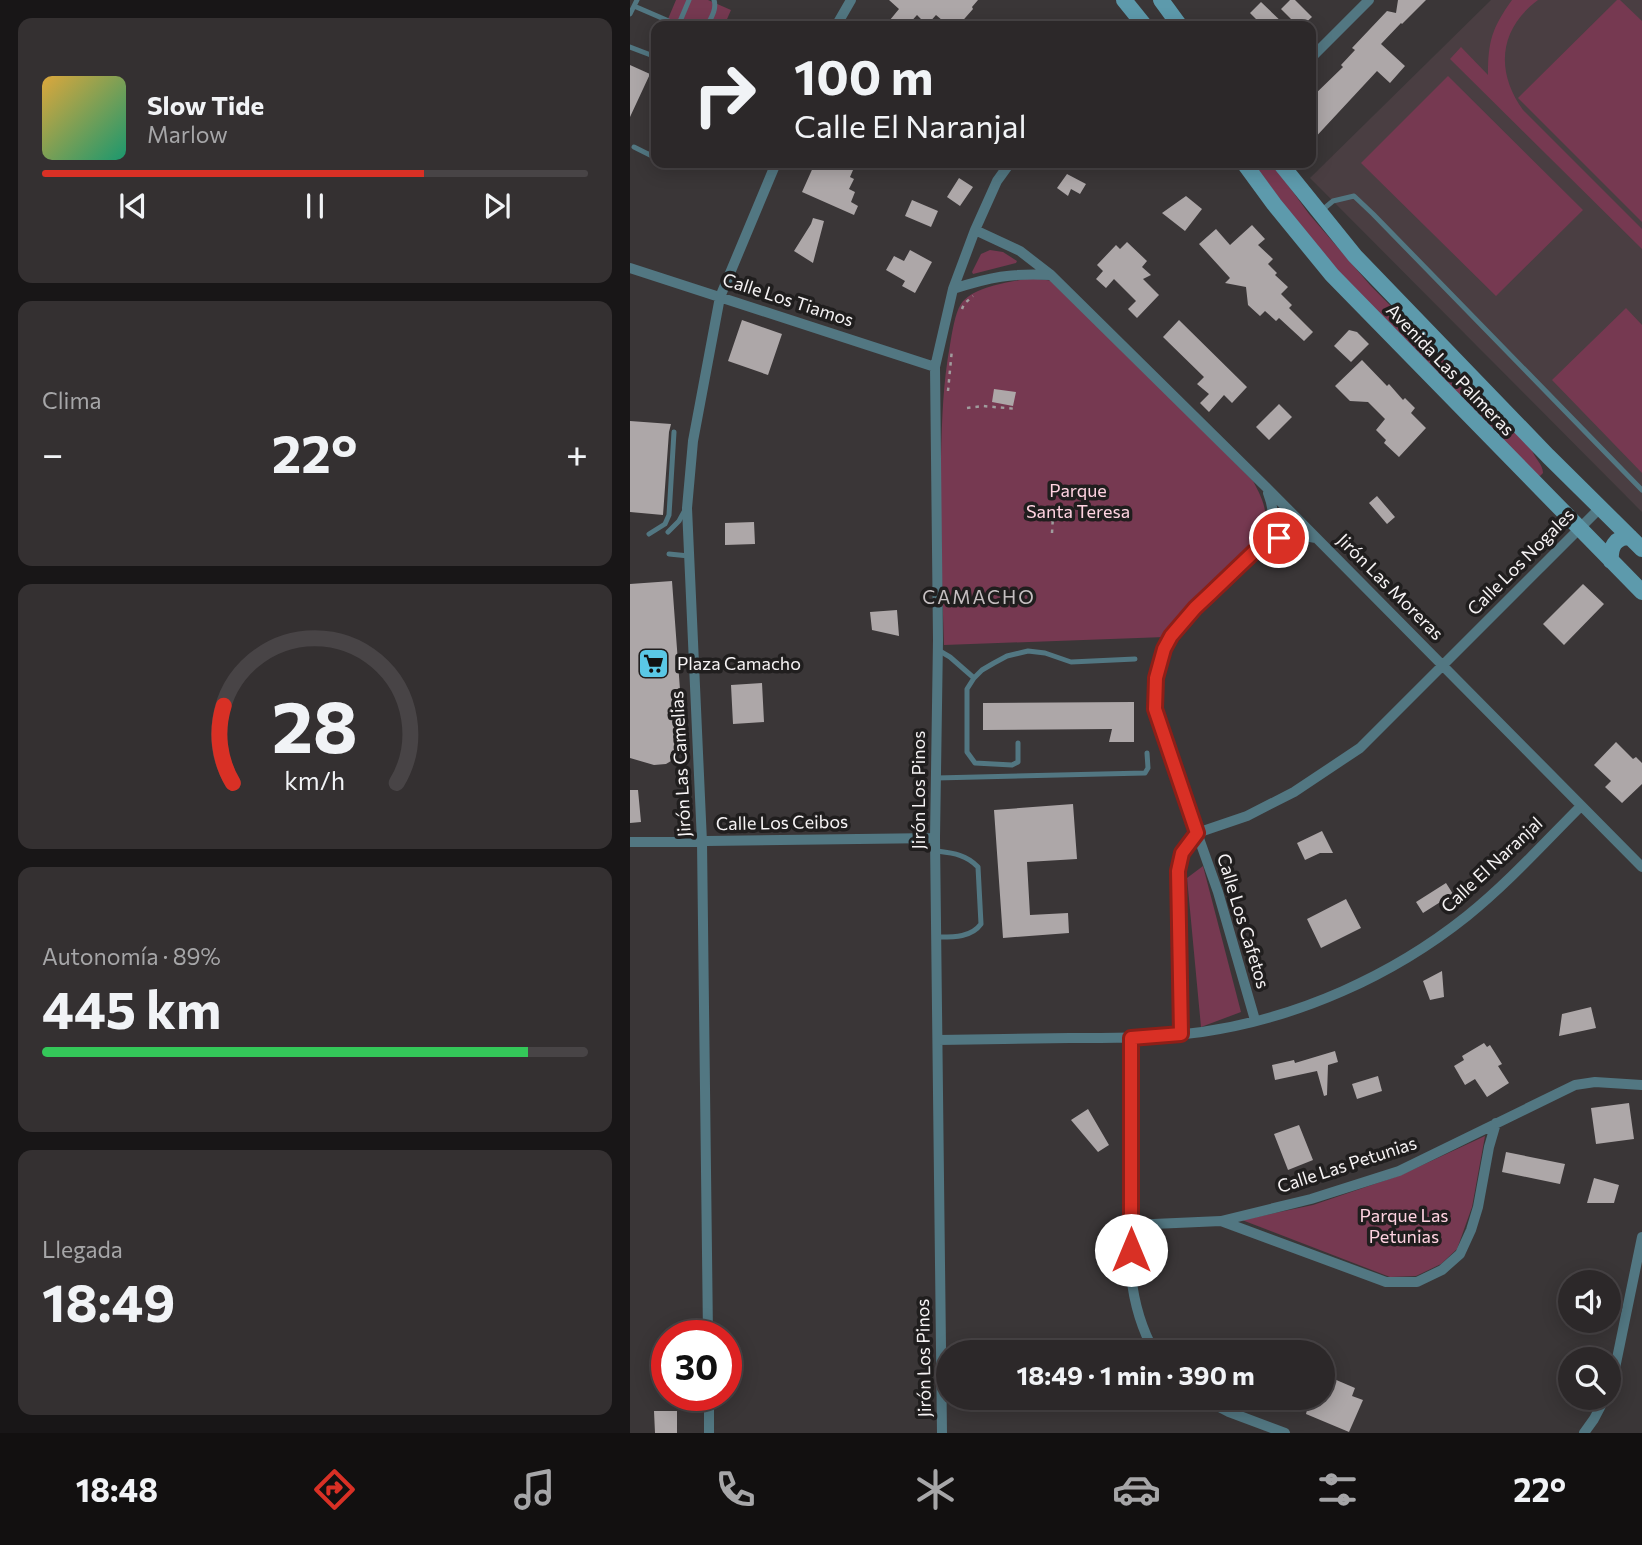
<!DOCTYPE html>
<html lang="es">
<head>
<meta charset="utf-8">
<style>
	body { margin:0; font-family:Commissioner,sans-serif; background:#343031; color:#f1f3f6; height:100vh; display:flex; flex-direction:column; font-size:26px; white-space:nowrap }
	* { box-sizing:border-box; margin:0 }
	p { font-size:23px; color:#a6a6a8 }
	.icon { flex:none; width:38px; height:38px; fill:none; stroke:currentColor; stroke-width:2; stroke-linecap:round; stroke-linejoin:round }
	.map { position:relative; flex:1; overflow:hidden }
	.side { display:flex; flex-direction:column; gap:18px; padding:18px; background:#181617; width:630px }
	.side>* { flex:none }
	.guide { position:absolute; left:21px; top:21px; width:665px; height:147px; border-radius:14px; box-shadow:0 4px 18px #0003,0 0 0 2px #484446; background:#2c2829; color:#f1f3f6; overflow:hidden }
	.controls { position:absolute; left:928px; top:1270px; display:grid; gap:14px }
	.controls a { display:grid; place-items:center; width:63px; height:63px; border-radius:50%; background:#2c2829; box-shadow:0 4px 18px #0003,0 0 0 2px #484446; font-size:35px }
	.speed { position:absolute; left:21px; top:1320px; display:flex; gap:14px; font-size:35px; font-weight:700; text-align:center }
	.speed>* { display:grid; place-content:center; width:91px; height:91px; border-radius:50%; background:#2c2829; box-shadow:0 4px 18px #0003,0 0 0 2px #484446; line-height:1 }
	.speed .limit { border:10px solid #d22; background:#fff; color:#111 }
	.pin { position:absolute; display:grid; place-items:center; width:60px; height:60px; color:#fff; margin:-30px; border:4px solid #fff; border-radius:50%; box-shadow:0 2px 7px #0007 }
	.me { position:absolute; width:77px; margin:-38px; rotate:0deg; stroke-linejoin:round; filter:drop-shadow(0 0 5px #0008) }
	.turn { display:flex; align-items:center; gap:24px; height:147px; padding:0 28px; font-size:32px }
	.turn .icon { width:91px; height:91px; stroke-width:2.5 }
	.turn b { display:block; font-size:49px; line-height:60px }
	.big { font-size:52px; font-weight:700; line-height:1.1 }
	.side .tile { flex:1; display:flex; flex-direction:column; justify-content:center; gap:10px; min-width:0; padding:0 24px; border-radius:14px; background:#343031 }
	.side .dial { align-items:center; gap:0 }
	.dial svg { height:182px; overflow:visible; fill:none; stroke:#484446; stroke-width:7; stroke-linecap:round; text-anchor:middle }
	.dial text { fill:#f1f3f6; stroke:none }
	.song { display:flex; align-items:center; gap:21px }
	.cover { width:84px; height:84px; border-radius:10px; background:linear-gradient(135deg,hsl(40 70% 55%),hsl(160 70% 35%)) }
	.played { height:7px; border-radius:4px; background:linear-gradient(90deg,#d93025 70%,#484446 70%) }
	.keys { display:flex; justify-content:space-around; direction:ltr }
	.heat { display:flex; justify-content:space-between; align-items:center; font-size:38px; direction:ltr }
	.charge { height:10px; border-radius:5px; background:linear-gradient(90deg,#34c759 89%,#484446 0) }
	.trip { position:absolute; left:306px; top:1340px; width:399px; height:70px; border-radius:35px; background:#2c2829; box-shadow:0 4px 18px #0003,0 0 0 2px #484446; font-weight:700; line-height:70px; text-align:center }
	.tabs { display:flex; height:112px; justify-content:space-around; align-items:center; background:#121010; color:#a6a6a8 }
	.tabs .icon { width:49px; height:49px }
	.tabs .on { color:#d93025 }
	.tabs b { font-size:32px; color:#f1f3f6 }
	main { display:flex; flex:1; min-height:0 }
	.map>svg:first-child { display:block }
	.built { fill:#4a3e42 }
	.green { fill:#763951 }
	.building { fill:#ada7a8 }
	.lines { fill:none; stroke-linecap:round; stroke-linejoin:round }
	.path { stroke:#a09c9d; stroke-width:2.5; stroke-dasharray:3.5 5; stroke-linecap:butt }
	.service { stroke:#527782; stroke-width:5 }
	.minor { stroke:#527782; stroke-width:10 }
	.secondary { stroke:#5d9aac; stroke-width:16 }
	.route-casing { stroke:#8d1f18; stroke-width:18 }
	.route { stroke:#d93025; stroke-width:12 }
	.labels { text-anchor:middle; stroke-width:7; stroke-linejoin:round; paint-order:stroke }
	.street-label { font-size:18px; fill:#f6f3f4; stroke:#201e1e }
	.park-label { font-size:18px; fill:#ffd3e1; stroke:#201e1e }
	.poi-label { font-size:18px; fill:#f6f3f4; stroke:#201e1e; text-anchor:start }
	.neighbourhood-label { font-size:19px; letter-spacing:2px; fill:#c5bfc1; stroke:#201e1e }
</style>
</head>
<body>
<main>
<section class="side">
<div class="tile">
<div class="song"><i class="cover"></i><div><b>Slow Tide</b><p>Marlow</p></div></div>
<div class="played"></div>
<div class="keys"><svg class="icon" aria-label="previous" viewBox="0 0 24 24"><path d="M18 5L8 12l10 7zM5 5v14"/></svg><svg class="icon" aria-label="pause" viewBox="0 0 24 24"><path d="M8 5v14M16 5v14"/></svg><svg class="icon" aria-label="next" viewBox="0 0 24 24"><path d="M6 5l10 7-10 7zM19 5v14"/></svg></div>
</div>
<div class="tile"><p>Clima</p>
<div class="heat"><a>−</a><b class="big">22°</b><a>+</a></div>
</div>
<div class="tile dial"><svg viewBox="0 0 100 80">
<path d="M14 69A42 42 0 1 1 86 69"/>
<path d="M14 69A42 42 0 0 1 10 35" stroke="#d93025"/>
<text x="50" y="56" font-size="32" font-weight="700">28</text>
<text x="50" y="72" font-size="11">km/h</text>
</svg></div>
<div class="tile"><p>Autonomía · 89%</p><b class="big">445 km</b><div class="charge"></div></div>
<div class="tile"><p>Llegada</p><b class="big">18:49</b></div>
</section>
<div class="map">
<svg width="1012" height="1433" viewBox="0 0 1012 1433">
	<rect width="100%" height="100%" fill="#3a3637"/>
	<path class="built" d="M861,0H1012V512L680,178Z"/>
	<path class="green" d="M46,0H78L101,10L94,26H35Z
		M882,0H908C869,29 865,71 893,110L1012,229V249L820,59L831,47L858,75C858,41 862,28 882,0Z
		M987,0H990L1012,21V222L888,98Z
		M818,76L953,210L866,296L731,163Z
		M623,163H642L679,214L740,285L901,448C904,458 913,464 913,473L910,476L905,474L705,268L656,207Z
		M360,250L373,252L387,261L386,263L343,274L342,272L351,254Z
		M400,278L424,281L623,481C636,505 642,520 625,545L535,637L314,645C312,583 310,520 311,457C312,420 313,382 320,345C322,333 325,313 331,304C343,286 381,282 400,278Z
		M996,308L1012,325V473L922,380Z
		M573,866L611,1012L571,1027L557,878Z
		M855,1136L842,1207L827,1249L811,1264L786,1276L760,1277L612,1220L683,1205L771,1175Z"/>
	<path class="building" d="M259,0H348L342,7L343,9L328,26H319L306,15L297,25L287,15L277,26H255L269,9Z
		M660,0H665L682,17L672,26H668L651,9Z
		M768,0H796L772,24L771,23L751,44L775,66L760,83L747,71L681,142V98L713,67L711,65L725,50L722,48L757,11L766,13Z
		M631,2L656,26H633L620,13Z
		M0,65L20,74L0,117Z
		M185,163H226L220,177L224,179L219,189L225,192L221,202L228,206L224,215L172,192Z
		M437,174L456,184L450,194L441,189L438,196L427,188Z
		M329,178L343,187L330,206L317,197Z
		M556,196L572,209L555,231L532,213Z
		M282,200L308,211L301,227L275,216Z
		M183,218L194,221L183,263L164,251L181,224Z
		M622,225L635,239L628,245L643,259L638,264L647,273L645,275L658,287L651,294L662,305L659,308L683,332L674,341L649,318L646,321L635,311L630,316L618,305L616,287L595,283L600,278L569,244L586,229L600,245Z
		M497,242L517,261L512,267L521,275L513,279L529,295L507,318L498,309L506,301L484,279L476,288L466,279L473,271L467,265L486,245L490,249Z
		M280,250L302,262L285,293L272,286L275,281L256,270L264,256L274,261Z
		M112,320L152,334L138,375L98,361Z
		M549,320L617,387L602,403L594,395L579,412L570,403L579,394L567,384L574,377L533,337Z
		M719,330L727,332L739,344L721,362L704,346Z
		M732,360L757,386L759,384L773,400L775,398L785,408L781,413L796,428L769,457L754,443L756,440L746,430L755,419L738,402L720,401L705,386Z
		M364,389L386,392L383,406L362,402Z
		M649,404L662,417L639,440L626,427Z
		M0,421L41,424L39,432L33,515L0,512Z
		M747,496L765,517L757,524L739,503Z
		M124,522L125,544L95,545V523Z
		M42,581L54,744L52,750L46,758L36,764L24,765L0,758V584Z
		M953,584L974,604L934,645L913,624Z
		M267,610L269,636L242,630L240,612Z
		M132,683L134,722L103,724L101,685Z
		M504,702V742H479L482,729L353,730V703Z
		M986,742L1003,759L1006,757L1012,763V784L992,803L975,787L981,781L964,765Z
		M0,790H8L11,822L0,823Z
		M443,804L447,859L397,862L400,915L438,913L439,933L373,938L364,810Z
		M692,831L703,853H690L675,860L667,843Z
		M816,883L823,894L793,913L786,902Z
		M716,899L731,928L691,948L677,919Z
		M812,971L814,997L800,1000L793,981Z
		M961,1007L966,1028L929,1036L932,1014Z
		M854,1043L857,1047L860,1045L872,1064L868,1066L879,1083L857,1097L845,1079L835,1085L824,1066L834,1060L832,1056Z
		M705,1051L708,1062L698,1065L697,1095L694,1096L687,1071L645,1080L642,1065L664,1060L665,1063Z
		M748,1076L752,1091L727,1099L722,1084Z
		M999,1103L1004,1139L966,1144L961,1108Z
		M458,1109L479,1145L468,1152L441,1120Z
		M669,1125L683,1160L658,1170L644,1134Z
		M876,1152L935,1164L930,1184L872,1172Z
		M964,1178L989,1185L984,1203H957Z
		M704,1379L725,1388L722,1396L733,1400L719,1432L676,1414L677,1410L672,1408L676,1398H693V1383L701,1386Z
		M24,1411H47V1433H25Z"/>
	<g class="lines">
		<path class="path" d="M332,309L334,304L343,296
			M318,391L322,349
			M337,408L353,406L387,409
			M422,533L423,516"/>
		<path class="service" d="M4,6L48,25
			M0,14L7,0
			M48,26L59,0
			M77,26C81,18 87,9 84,0
			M0,47L26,57
			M4,147L20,155L26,141
			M691,211L703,201L724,196L743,214L1012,490
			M38,532L49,521L55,510
			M19,534L35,524L39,515L44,432
			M39,554L59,556
			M308,650L320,657L344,678
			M388,743V762L382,765L345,763L337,752V689L344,678L352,670L364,663L377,656L398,651L415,653L441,662L505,659
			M306,778L515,773L518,768L517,753
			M306,851C322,853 336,854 348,867L351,924C341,938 322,937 306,937"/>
		<path class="minor" d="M206,26L221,0
			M681,58L739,0
			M345,230L390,251L421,275L636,487L1012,867
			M0,268L305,367
			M323,289C360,277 381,273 420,275
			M630,546C643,526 647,517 638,493
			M0,842L305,838
			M625,1020L588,892L538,751L525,709L526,678L534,649L541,636L565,608L628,548L649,538L668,535L686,538
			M551,1034L548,871L552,853L567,833L617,816L664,792L730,748L971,507
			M501,1038V1275C504,1303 511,1328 525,1353
			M308,1040C352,1039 396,1039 440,1038C484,1038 529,1038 572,1032C668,1018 762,976 837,916C878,883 914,843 951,806
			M591,1221L756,1282H787L812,1270L830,1254L841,1230L848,1207L859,1147L866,1123
			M501,1225L591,1221L681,1199L769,1171L945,1085L965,1082L1012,1085
			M78,1335L72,842L57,508L63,441L90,297L146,163
			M978,1391L984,1373L1012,1237
			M79,1395V1433
			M572,1398L599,1412L655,1433
			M312,1433L305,838L308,640L305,367L323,289L345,230L367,181L380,163
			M954,1433L964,1419L975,1398"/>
		<path class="secondary" d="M494,0L515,26
			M531,0L550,26
			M614,163L644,204L702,275L1012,592
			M650,163L725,256L918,456L1012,549
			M981,561C980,547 985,537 1000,537"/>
	</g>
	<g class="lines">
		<defs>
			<path id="route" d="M501,1250V1038L551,1034L548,871L552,853L567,833L525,709L526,678L534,649L541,636L565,608L581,593L628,548L649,538"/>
		</defs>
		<use href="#route" class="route-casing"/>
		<use href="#route" class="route"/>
	</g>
	<defs>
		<symbol id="supermarket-square" viewBox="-11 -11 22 22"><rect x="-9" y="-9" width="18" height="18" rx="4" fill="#5ac8e6" stroke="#201e1e"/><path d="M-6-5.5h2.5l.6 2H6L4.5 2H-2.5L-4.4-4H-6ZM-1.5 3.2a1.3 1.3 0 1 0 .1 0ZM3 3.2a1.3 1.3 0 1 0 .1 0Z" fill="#111"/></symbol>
	</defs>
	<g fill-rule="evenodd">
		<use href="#supermarket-square" x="6" y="646" width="35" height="35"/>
	</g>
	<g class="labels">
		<g class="street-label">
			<text transform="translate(158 300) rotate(18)" y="6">Calle Los Tiamos</text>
			<text transform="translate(820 370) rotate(46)" y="6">Avenida Las Palmeras</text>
			<text transform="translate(891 562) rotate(-45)" y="6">Calle Los Nogales</text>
			<text transform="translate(760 587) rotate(45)" y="6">Jirón Las Moreras</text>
			<text transform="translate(51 764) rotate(-93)" y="6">Jirón Las Camelias</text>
			<text transform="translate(289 790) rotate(-90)" y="6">Jirón Los Pinos</text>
			<text transform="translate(152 823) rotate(-1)" y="6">Calle Los Ceibos</text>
			<text transform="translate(862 865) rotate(-43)" y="6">Calle El Naranjal</text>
			<text transform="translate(613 921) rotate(73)" y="6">Calle Los Cafetos</text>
			<text transform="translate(717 1165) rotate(-18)" y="6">Calle Las Petunias</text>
			<text transform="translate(294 1358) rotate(-91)" y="6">Jirón Los Pinos</text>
		</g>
		<g class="park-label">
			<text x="448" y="497">Parque<tspan x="448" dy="21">Santa Teresa</tspan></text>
			<text x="774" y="1222">Parque Las<tspan x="774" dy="21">Petunias</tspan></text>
		</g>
		<g class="poi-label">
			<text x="47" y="670">Plaza Camacho</text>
		</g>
		<g class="neighbourhood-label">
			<text x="349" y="604">CAMACHO</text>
		</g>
	</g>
</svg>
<div class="controls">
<a><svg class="icon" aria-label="sound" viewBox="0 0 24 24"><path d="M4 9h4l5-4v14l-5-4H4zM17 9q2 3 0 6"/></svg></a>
<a><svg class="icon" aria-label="search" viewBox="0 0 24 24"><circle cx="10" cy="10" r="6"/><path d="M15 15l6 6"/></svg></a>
</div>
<div class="speed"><div class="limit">30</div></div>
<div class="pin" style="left:649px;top:538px;background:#d93025"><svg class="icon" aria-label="arrive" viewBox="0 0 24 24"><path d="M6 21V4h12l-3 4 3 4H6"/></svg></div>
<svg class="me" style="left:501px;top:1250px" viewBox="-20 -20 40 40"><circle r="19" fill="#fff"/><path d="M0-13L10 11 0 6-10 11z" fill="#d93025"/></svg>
<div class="trip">18:49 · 1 min · 390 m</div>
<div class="guide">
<div class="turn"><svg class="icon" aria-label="right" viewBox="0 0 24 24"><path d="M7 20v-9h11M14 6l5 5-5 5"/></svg><div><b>100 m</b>Calle El Naranjal</div></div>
</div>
</div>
</main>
<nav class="tabs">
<b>18:48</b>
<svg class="icon on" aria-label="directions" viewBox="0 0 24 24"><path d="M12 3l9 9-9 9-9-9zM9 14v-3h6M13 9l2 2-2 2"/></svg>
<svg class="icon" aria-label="music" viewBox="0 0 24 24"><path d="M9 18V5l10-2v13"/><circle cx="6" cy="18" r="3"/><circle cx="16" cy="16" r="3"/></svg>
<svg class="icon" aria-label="phone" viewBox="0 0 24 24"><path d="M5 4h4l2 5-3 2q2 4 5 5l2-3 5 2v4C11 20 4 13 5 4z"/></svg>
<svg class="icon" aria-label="climate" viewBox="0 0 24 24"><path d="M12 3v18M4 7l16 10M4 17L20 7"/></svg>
<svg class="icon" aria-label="car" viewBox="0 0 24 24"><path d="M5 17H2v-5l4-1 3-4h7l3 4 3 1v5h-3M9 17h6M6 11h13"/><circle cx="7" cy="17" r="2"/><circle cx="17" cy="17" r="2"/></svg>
<svg class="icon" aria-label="filters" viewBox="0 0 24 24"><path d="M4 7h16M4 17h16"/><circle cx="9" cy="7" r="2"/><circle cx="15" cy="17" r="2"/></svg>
<b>22°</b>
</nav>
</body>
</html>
